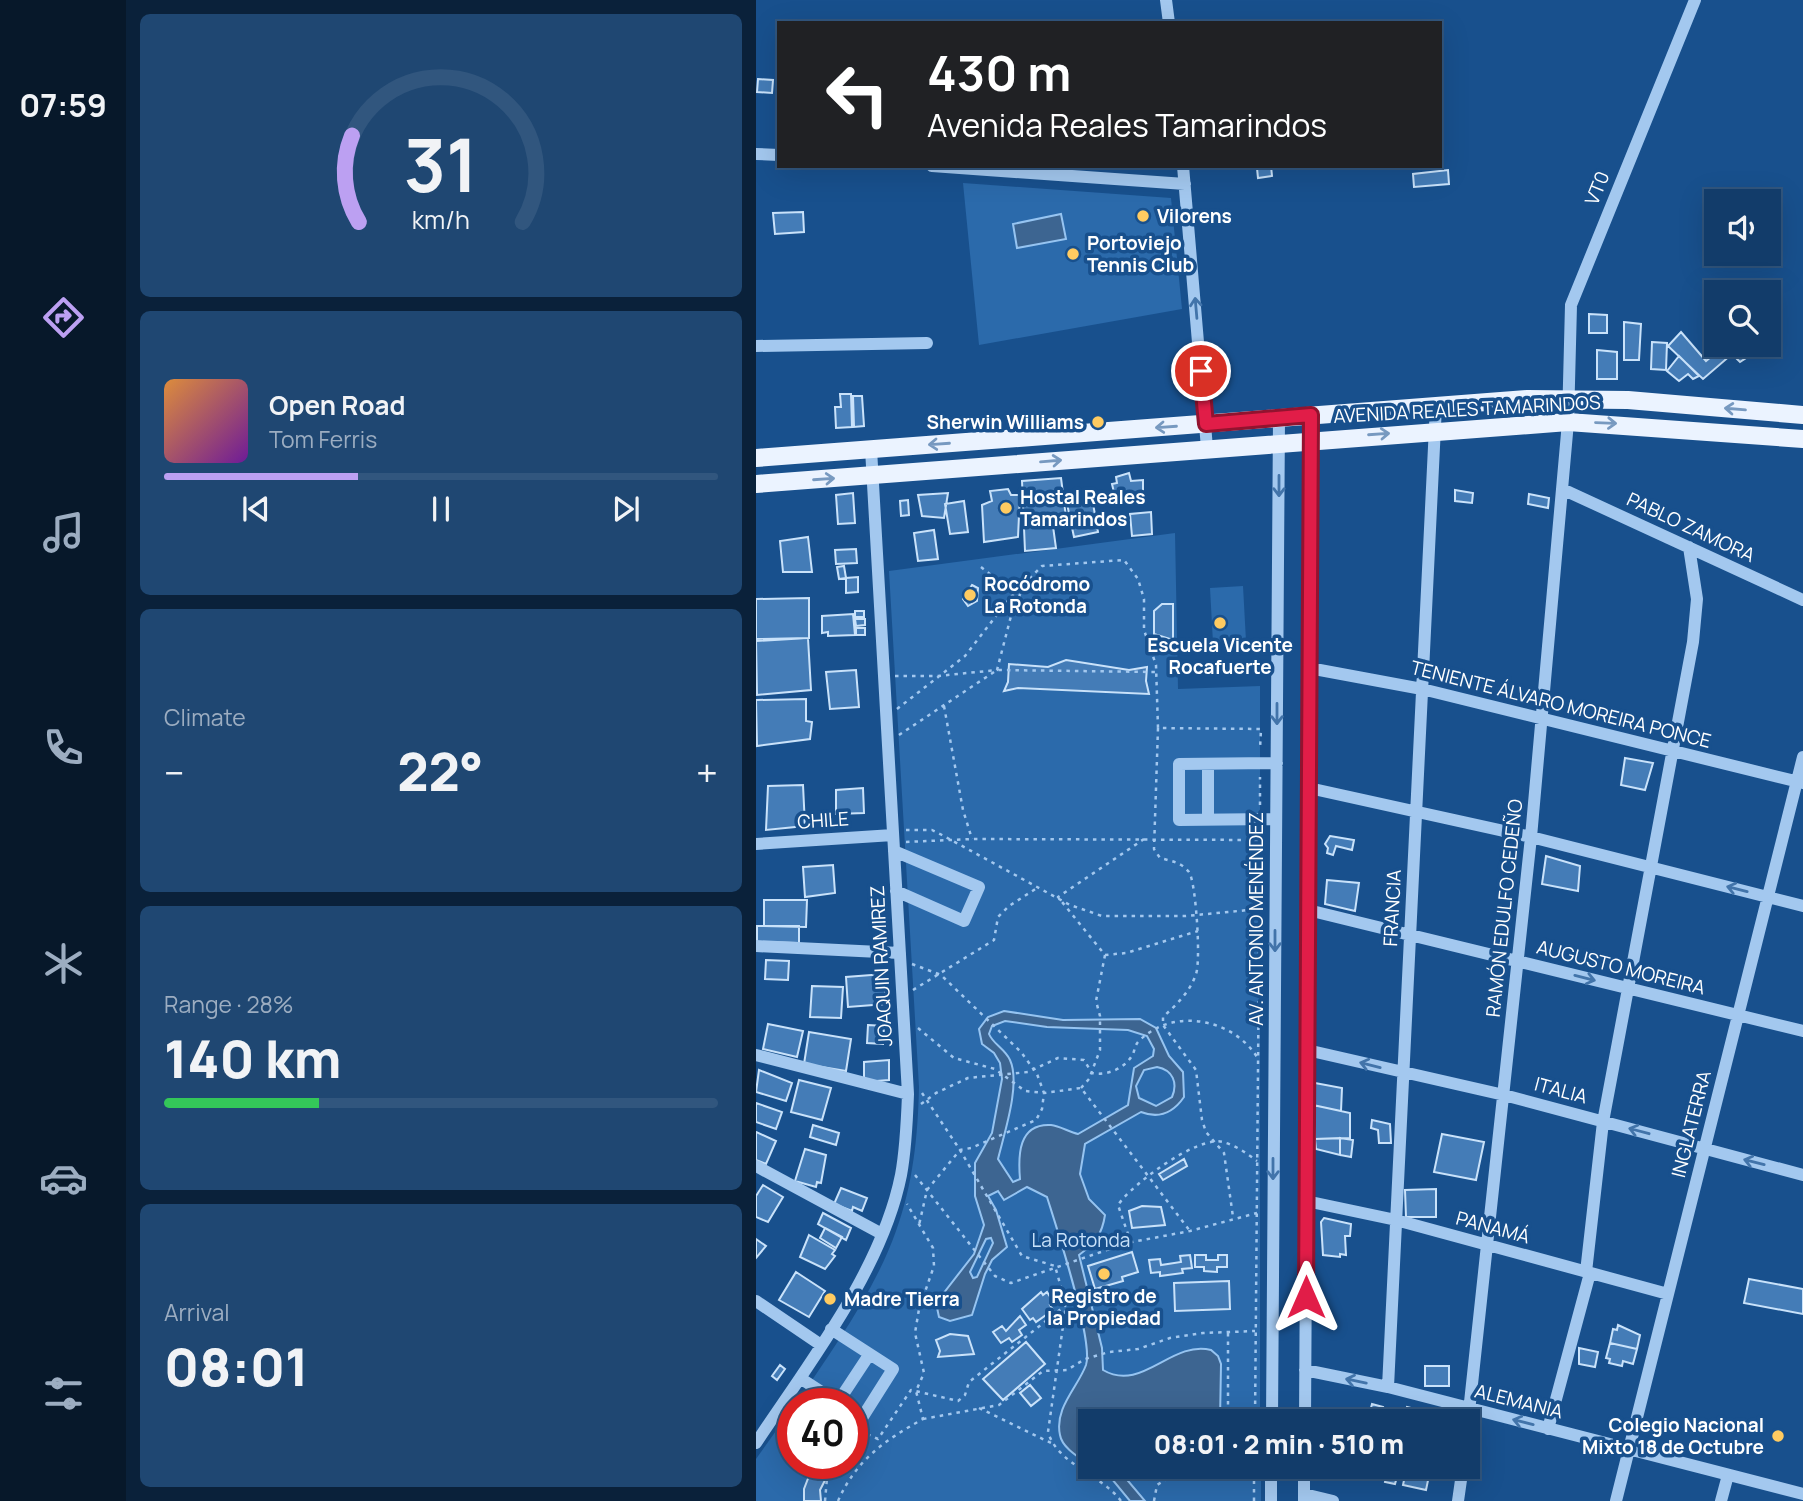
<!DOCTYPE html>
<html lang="en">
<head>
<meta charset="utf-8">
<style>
	body { margin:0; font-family:Manrope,sans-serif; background:#1f4772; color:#f1f3f6; height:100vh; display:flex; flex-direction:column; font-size:26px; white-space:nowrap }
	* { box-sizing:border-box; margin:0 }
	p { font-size:23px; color:#9cadc1 }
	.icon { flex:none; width:38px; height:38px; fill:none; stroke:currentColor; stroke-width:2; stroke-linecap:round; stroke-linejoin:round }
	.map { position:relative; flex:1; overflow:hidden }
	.side { display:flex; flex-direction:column; gap:14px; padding:14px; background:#0a213a; width:630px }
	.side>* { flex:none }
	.guide { position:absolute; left:21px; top:21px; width:665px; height:147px; border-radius:0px; box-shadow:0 7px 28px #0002,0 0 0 2px #31567e; background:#202124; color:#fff; overflow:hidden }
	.controls { position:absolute; left:948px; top:189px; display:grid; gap:14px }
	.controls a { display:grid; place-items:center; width:77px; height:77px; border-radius:0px; background:#123c6a; box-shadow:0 7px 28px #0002,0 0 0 2px #31567e; font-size:35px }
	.speed { position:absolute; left:21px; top:1388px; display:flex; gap:14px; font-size:35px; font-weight:700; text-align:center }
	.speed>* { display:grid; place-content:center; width:91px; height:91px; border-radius:50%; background:#123c6a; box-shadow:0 7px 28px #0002,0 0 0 2px #31567e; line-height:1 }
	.speed .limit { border:10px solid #d22; background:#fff; color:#111 }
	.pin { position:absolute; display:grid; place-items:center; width:60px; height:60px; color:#fff; margin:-30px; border:4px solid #fff; border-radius:50%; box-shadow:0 2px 7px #0007 }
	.me { position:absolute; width:77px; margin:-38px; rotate:0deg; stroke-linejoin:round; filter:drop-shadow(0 0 5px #0008) }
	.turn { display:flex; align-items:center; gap:24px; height:147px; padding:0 35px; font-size:32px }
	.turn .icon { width:91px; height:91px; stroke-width:2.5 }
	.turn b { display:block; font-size:49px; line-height:60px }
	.big { font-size:52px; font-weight:800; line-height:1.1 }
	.side .tile { flex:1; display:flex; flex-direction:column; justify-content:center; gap:10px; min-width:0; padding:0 24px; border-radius:10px; background:#1f4772 }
	.side .dial { align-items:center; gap:0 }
	.dial svg { height:182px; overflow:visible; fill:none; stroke:#31567e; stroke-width:7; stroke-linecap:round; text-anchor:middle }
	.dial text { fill:#f1f3f6; stroke:none }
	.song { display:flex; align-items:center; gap:21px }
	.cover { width:84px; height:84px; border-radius:10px; background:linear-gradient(135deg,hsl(30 70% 55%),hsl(280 70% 35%)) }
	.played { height:7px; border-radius:4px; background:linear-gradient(90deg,#bca0f2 35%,#31567e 35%) }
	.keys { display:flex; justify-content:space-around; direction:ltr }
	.heat { display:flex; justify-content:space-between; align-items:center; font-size:38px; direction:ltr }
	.charge { height:10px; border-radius:5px; background:linear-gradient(90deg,#34c759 28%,#31567e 0) }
	.trip { position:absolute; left:322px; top:1409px; width:402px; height:70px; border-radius:0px; background:#123c6a; box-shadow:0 7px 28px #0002,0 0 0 2px #31567e; font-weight:800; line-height:70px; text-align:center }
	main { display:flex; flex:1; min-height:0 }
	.menu { display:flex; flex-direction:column; width:126px; justify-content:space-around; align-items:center; background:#07182a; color:#9cadc1 }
	.menu .icon { width:49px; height:49px }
	.menu .active { color:#bca0f2 }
	.menu b { font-size:32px; color:#f1f3f6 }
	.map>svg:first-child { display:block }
	.green { fill:#2b6aab }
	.water { fill:#3d6591; stroke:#96c4f1; stroke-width:2; fill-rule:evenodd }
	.building { fill:#447cb7; stroke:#c9e2fa; stroke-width:2 }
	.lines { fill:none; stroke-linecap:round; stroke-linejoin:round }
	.path { stroke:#a3c8ef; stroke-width:2.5; stroke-dasharray:3.5 5; stroke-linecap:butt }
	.minor { stroke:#a3c8ef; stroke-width:12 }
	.major { stroke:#ebf3ff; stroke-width:18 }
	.oneway { stroke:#4274aa }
	.oneway2 { stroke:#7799c0 }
	.route-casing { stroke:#92132f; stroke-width:18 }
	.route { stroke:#e11d48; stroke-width:12 }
	.poi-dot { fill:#ffcb61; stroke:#18508d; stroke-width:2.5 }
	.labels { text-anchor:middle; stroke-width:7; stroke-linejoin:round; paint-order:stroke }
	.street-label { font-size:19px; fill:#fff; stroke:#18508d }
	.poi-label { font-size:19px; font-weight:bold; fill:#fff; stroke:#18508d; text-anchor:start }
	.park-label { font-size:19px; fill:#c9e2fa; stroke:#18508d }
</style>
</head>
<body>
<main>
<nav class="menu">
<b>07:59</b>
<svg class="icon active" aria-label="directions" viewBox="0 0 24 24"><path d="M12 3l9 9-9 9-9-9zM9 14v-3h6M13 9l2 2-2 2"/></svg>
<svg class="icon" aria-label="music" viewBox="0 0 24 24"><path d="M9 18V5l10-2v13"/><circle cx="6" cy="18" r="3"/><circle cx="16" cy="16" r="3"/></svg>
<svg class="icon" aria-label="phone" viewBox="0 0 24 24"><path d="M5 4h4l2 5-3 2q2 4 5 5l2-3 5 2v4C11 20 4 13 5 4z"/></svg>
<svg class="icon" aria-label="climate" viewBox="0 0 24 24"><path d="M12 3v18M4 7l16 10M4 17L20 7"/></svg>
<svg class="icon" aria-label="car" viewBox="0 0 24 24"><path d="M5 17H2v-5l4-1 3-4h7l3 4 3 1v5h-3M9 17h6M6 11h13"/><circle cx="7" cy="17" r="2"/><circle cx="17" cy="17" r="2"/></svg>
<svg class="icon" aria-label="filters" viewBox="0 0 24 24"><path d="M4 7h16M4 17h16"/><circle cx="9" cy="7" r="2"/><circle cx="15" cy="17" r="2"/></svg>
</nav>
<section class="side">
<div class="tile dial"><svg viewBox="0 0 100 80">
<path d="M14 69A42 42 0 1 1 86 69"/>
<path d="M14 69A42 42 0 0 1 11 31" stroke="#bca0f2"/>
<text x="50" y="56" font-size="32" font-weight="700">31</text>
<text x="50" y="72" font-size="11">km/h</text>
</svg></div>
<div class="tile">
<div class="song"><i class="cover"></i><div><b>Open Road</b><p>Tom Ferris</p></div></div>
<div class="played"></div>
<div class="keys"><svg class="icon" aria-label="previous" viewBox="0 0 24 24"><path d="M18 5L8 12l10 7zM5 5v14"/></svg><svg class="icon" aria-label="pause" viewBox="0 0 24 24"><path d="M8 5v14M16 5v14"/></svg><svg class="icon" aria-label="next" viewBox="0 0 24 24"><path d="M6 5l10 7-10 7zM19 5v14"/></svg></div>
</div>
<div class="tile"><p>Climate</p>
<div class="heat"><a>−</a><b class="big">22°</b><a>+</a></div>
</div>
<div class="tile"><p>Range · 28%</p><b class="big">140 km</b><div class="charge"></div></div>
<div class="tile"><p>Arrival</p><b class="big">08:01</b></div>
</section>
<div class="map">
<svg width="1047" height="1501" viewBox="0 0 1047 1501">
	<rect width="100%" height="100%" fill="#18508d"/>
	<path class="green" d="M207,183L415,198L426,309L223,345Z
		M419,533L422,689L504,686V1421H334V1466L505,1467V1501H0V1459L37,1407V1463H96V1404L41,1403C77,1348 118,1293 140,1231C157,1185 162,1135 163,1087L133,571Z
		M487,586L490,641L457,643L454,588Z"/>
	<path class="water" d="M305,214L310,239L261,248L257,224Z
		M248,1011L307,1020L384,1019L400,1028L413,1056L427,1072L428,1097C417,1113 403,1119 385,1112L329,1144L324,1174L333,1199L349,1215C346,1235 339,1243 323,1255L346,1348L347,1370C386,1393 415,1340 455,1350L462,1356L465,1364L464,1421H334V1465C324,1458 306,1448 304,1435C298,1408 322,1387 330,1365C338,1341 300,1226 291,1197L271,1187L248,1200L242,1191L232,1196L240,1210L251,1247L236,1260L229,1274L216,1315L194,1321L183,1317L180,1303L218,1254L228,1225L219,1196V1163L236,1133L246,1079L244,1063L238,1053L226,1044L223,1029L232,1017ZM249,1021L291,1027L372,1030L391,1036L398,1049L397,1056L378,1068L372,1105L322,1134C313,1132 304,1126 295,1125C262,1123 262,1156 264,1179L257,1182L242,1159C248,1134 265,1084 254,1060C249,1049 237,1044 233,1034L236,1026ZM401,1067C417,1070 422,1083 416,1097L400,1106L383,1098L380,1086L388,1070ZM235,1238L237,1243L221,1277L217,1278L214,1272L230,1239Z
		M337,1467H382L369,1470L367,1475L389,1501H374L356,1479Z"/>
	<path class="building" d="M2,79L17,80L16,93L1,92Z
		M515,166L516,176L502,178L501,168Z
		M692,170L693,184L658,187L657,174Z
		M47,212L48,232L19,234L17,213Z
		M833,314L851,315V333H833Z
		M868,322L885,324L883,360H868Z
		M925,332L950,361L969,345H991L984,352L990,358L984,362L976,354L947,379L912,346Z
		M896,342L911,343L910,370L895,369Z
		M841,350L861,352V379H841Z
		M923,356L943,376L937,379L932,374L923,381L911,371Z
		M84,394H95L96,427L80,428L79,407H85Z
		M97,396H106L108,426L98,427Z
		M373,473L375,481L387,480V501L361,505L356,484L361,483L360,477Z
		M305,478L310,517L296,519L300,548L269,551L266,481Z
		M252,489L255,495H264L262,537L228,542L226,505L236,501L234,491Z
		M699,490L717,493L716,503L699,501Z
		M335,492L342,532L318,537L310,499Z
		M97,493L99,523L82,524L80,495Z
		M192,493L188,518L166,516L162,495Z
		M773,494L793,498L792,508L772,504Z
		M152,500L153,515L145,516L144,501Z
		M208,501L212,532L194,534L189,504Z
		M395,512L396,534L376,536L374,514Z
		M178,530L182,559L162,561L158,533Z
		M52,537L56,572H27L24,541Z
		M100,549L101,563L80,564L79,550Z
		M88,566L90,578L83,579L81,567Z
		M102,577V592L90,593V578Z
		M216,585L222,588L221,601L212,606L207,599Z
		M53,598V638L0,639V599Z
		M406,604H417V640L398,634V611Z
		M99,611H108V617H99Z
		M97,614L99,635L72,636V632L66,633V616Z
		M99,619H109V625L100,626Z
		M100,628H109V635H100Z
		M52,638L55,690L1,695L0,641Z
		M310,660L373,670L391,667L390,681L393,694L262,688L248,691L252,682L253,664L292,667Z
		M100,670L103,707L74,709L70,672Z
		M50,699V721L56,722L54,739L1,746L0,700Z
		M869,758L897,763L889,790L865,785Z
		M47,785L49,826L10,830L12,786Z
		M107,788L108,813L80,814V790Z
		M574,836L598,840L596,850L580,846L577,855L571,853L572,848L569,844Z
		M790,856L824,866L822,891L786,884Z
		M77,865L79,893L49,897L47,867Z
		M571,880L603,883L599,911L569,904Z
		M8,900H51L50,927L8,926Z
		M1,926H43V943L1,942Z
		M10,960L33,961L32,980L9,979Z
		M128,974L130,1004L92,1007L90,977Z
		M56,986L87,987L85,1018L54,1017Z
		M12,1024L47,1031L41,1057L7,1049Z
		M112,1025L128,1026L127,1044L111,1043Z
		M53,1032L95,1039L90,1071L48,1064Z
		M133,1060V1080L108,1082V1062Z
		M3,1070L36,1083L30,1101L0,1092Z
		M43,1080L75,1088L66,1120L35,1112Z
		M559,1083L586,1088L585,1111L557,1105Z
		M0,1103L26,1112L20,1129L0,1122Z
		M557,1105L594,1113V1138L559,1139Z
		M616,1120L634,1124L635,1143H623L622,1130L615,1128Z
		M57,1125L83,1133L80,1145L54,1137Z
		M0,1132L20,1141L10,1164L0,1160Z
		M686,1134L728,1142L720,1180L678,1172Z
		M584,1138L597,1140L595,1157L584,1155Z
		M584,1138V1155L560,1149L559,1139Z
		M49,1149L70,1155L65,1183L61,1182L60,1187L39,1181Z
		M428,1159L431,1166L407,1180L403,1174Z
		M7,1185L27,1197L12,1222L0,1217V1196Z
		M85,1188L111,1198L106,1211L97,1207L96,1211L78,1204Z
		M680,1189V1217H650L649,1190Z
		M386,1206L405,1207L409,1225L376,1228L373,1211Z
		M67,1213L95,1228L90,1240L62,1224Z
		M568,1218L595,1224L594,1236H589L590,1255L584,1254V1257L567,1255L565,1222Z
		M69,1228L86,1237L80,1248L64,1238Z
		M53,1235L79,1250L76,1254L79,1256L69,1269L44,1257Z
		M0,1239L10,1246L0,1258Z
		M376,1252L382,1272L366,1277L367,1281L339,1289L332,1266Z
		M434,1255L436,1268L426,1269L427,1273L404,1276V1272L395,1273L393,1260L404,1259L405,1265L425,1262L424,1256Z
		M439,1255H450V1260H462V1255H471V1267H461V1272L448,1271V1267H439Z
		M40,1272L69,1291L53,1317L23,1300Z
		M993,1279L1047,1289V1314L988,1303Z
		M473,1281L474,1309L419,1311L418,1283Z
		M285,1292L287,1295L291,1292L298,1303L294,1305L297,1310L280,1322L277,1318L274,1320L266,1309Z
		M264,1316L270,1325L263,1330L266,1335L256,1342L253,1338L245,1343L237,1332L246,1326L250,1331Z
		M862,1325L884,1335L881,1349L854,1343L857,1329L861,1330Z
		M194,1334L212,1336L218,1354L182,1357L184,1351L180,1340Z
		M270,1342L289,1364L247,1400L227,1379Z
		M854,1343L881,1349L877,1364L867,1361L866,1366L853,1363L854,1359L850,1358Z
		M823,1348L842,1352L839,1367L823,1364Z
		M24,1365L29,1369L21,1380L16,1376Z
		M669,1366H693V1386H669Z
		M274,1385L285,1398L275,1406L264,1393Z
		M616,1404L627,1407L624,1421H603L604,1417L612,1419Z
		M651,1407L683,1415L682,1421H648Z
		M58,1463H78L64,1490L65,1501H48V1489Z
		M632,1466H644L639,1484L629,1482Z
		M651,1466H675L670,1490L647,1485Z"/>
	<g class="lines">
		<path class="path" d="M225,567L258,593
			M139,676H182L241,670L255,616L267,587
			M188,706L207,810L216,839
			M141,709L209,656L254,598L286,566L368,560L382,579L388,599V630L400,665L402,728L505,729L504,749
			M402,728L398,849L404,858C415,861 425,862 433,872C440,882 445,961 440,974C434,992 420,1005 407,1017V1025L440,1070L446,1120L450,1132L468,1153L477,1217
			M143,735L241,670L400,672
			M504,805V777
			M150,830H176L186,835L314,905L346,916H430L503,909
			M150,842L216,839L504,840
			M349,955L370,953L442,931
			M156,964L185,975L265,1052L281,1074L288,1093L286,1109L280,1120L215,1148L204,1150L171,1190L163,1225
			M157,990L238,940L242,917L253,906L281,888
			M162,1028L198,1058L239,1069L269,1091L288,1093L325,1088L434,1231
			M325,1088L333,1079L344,1050V1016L340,1001L349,955L302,897L388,839
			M166,1093L204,1150L266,1256L299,1266L310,1305L292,1432C302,1465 345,1474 365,1501
			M165,1104L180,1093L212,1078L272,1072L302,1058L328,1060L336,1073C350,1076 369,1069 377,1054C379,1049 379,1044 384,1040C418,1007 477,1019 501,1057
			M159,1175L239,1276L255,1283L371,1243L434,1231L501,1213
			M375,1243L362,1205C376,1184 442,1135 467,1142C479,1145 492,1154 501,1161
			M472,1333V1421
			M223,1408L295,1443
			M167,1419L243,1405L287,1371L311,1370L329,1359L353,1352L382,1349L414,1338L447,1333L499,1331
			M499,1421L504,833
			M96,1450L99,1452L111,1434L122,1439L155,1390L202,1401L209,1395L213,1382L310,1305
			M69,1501L71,1478L81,1463
			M82,1501C100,1460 129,1440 167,1419L160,1391L168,1373L159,1333L163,1309L178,1266L177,1248L151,1204
			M398,1501L401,1485L432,1466
			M498,1501V1466"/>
		<path class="minor" d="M410,0L413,23
			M0,154L23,155
			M176,166L429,184
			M427,166L451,448
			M0,346L171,343
			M806,489L1047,600
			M553,668L666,689L1047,783
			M452,764V820
			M553,788L775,837L1047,906
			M520,819L423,820V764L521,763
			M0,844L137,835
			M138,851L223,887L208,921L140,891
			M552,910L1047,1031
			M0,946L144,953
			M551,1050L748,1095L1047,1175
			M0,1055L152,1094
			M0,1166L126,1234
			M550,1201L640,1220L912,1294
			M0,1301L65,1345
			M75,1329L137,1369L106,1418L96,1411
			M549,1370L632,1387L1047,1494
			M44,1378L84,1404
			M632,1387L680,406
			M82,1402L113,1355
			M516,1421L523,418
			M549,1421L555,415
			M712,1421L775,837L812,422L815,305L939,0
			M792,1429L834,1273L830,1272L847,1122L937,642L941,599L933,547
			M0,1443C53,1363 126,1270 145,1175C150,1148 151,1121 152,1094L115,449
			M548,1494L577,1501
			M515,1501V1466
			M548,1501V1466
			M702,1501L707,1466
			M860,1501L1047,757
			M965,1501L972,1475"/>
		<path class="major" d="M0,458L771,399L872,400L1047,415
			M0,484L812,422L1047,439"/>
	</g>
	<defs><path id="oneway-shaft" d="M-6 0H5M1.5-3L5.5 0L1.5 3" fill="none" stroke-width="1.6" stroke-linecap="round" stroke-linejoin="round" transform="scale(1.75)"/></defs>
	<g class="oneway">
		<use href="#oneway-shaft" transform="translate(440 308) rotate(-95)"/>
		<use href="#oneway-shaft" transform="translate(523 486) rotate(90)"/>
		<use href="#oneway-shaft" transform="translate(521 714) rotate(90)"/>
		<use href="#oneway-shaft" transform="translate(981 889) rotate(-166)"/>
		<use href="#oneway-shaft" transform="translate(519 941) rotate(90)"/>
		<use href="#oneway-shaft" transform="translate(829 978) rotate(14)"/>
		<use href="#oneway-shaft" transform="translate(614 1065) rotate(-166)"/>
		<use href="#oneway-shaft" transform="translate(883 1131) rotate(-165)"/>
		<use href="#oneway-shaft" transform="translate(998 1162) rotate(-166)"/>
		<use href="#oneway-shaft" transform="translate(517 1169) rotate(90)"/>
		<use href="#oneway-shaft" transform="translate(600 1381) rotate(-168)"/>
		<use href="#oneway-shaft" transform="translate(767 1422) rotate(-166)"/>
	</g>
	<g class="oneway2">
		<use href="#oneway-shaft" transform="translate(979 409) rotate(-175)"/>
		<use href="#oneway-shaft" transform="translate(850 423) rotate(2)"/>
		<use href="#oneway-shaft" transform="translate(410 427) rotate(176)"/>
		<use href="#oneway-shaft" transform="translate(623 434) rotate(-4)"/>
		<use href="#oneway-shaft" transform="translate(183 444) rotate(176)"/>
		<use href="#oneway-shaft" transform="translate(295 461) rotate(-5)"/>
		<use href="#oneway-shaft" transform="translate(68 479) rotate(-4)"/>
	</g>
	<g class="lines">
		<defs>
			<path id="route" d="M445,371L450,424L555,415L550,1297"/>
		</defs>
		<use href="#route" class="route-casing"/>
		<use href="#route" class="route"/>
	</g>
	<g class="poi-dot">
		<circle cx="387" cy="216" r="7"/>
		<circle cx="317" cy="254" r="7"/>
		<circle cx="342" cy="422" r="7"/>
		<circle cx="250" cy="508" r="7"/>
		<circle cx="214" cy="595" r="7"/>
		<circle cx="464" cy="623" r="7"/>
		<circle cx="348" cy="1274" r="7"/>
		<circle cx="74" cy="1299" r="7"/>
		<circle cx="1022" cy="1436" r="7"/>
	</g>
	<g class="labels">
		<g class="street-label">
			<text transform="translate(841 188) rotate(-68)" y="7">VT0</text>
			<text transform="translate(711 409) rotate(-3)" y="7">AVENIDA REALES TAMARINDOS</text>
			<text transform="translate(935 527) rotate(25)" y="7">PABLO ZAMORA</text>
			<text transform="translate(805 704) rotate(14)" y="7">TENIENTE ÁLVARO MOREIRA PONCE</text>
			<text transform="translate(67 820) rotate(-4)" y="7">CHILE</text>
			<text transform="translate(636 908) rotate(-87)" y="7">FRANCIA</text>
			<text transform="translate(748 908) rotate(-84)" y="7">RAMÓN EDULFO CEDEÑO</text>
			<text transform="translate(500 919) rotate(-90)" y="7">AV. ANTONIO MENÉNDEZ</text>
			<text transform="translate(125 966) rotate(-93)" y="7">JOAQUIN RAMIREZ</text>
			<text transform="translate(865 967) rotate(14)" y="7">AUGUSTO MOREIRA</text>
			<text transform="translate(805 1090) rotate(15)" y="7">ITALIA</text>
			<text transform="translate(935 1124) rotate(-76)" y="7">INGLATERRA</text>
			<text transform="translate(737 1227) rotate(15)" y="7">PANAMÁ</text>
			<text transform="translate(763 1401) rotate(14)" y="7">ALEMANIA</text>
		</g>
		<g class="poi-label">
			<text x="401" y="223">Vilorens</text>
			<text x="331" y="250">Portoviejo<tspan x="331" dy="22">Tennis Club</tspan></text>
			<text x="328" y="429" text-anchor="end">Sherwin Williams</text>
			<text x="264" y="504">Hostal Reales<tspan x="264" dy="22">Tamarindos</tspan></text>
			<text x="228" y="591">Rocódromo<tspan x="228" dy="22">La Rotonda</tspan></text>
			<text x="464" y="652" text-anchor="middle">Escuela Vicente<tspan x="464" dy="22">Rocafuerte</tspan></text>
			<text x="348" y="1303" text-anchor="middle">Registro de<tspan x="348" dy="22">la Propiedad</tspan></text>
			<text x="88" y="1306">Madre Tierra</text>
			<text x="1008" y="1432" text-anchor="end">Colegio Nacional<tspan x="1008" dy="22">Mixto 18 de Octubre</tspan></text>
		</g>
		<g class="park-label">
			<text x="325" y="1247">La Rotonda</text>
		</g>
	</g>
</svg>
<div class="controls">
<a><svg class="icon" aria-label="sound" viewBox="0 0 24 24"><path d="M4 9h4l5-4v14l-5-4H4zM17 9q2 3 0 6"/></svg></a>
<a><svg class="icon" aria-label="search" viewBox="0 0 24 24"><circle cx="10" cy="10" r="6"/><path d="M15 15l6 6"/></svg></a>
</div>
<div class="speed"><div class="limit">40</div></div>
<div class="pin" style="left:445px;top:371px;background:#d93025"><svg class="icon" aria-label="arrive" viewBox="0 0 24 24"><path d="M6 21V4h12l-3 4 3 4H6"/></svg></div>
<svg class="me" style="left:550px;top:1297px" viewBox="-20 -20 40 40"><path d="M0-17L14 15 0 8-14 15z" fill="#e11d48" stroke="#fff" stroke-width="4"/></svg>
<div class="trip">08:01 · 2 min · 510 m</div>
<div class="guide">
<div class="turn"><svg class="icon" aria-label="left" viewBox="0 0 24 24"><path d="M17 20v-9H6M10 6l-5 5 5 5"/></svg><div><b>430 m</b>Avenida Reales Tamarindos</div></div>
</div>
</div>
</main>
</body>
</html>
